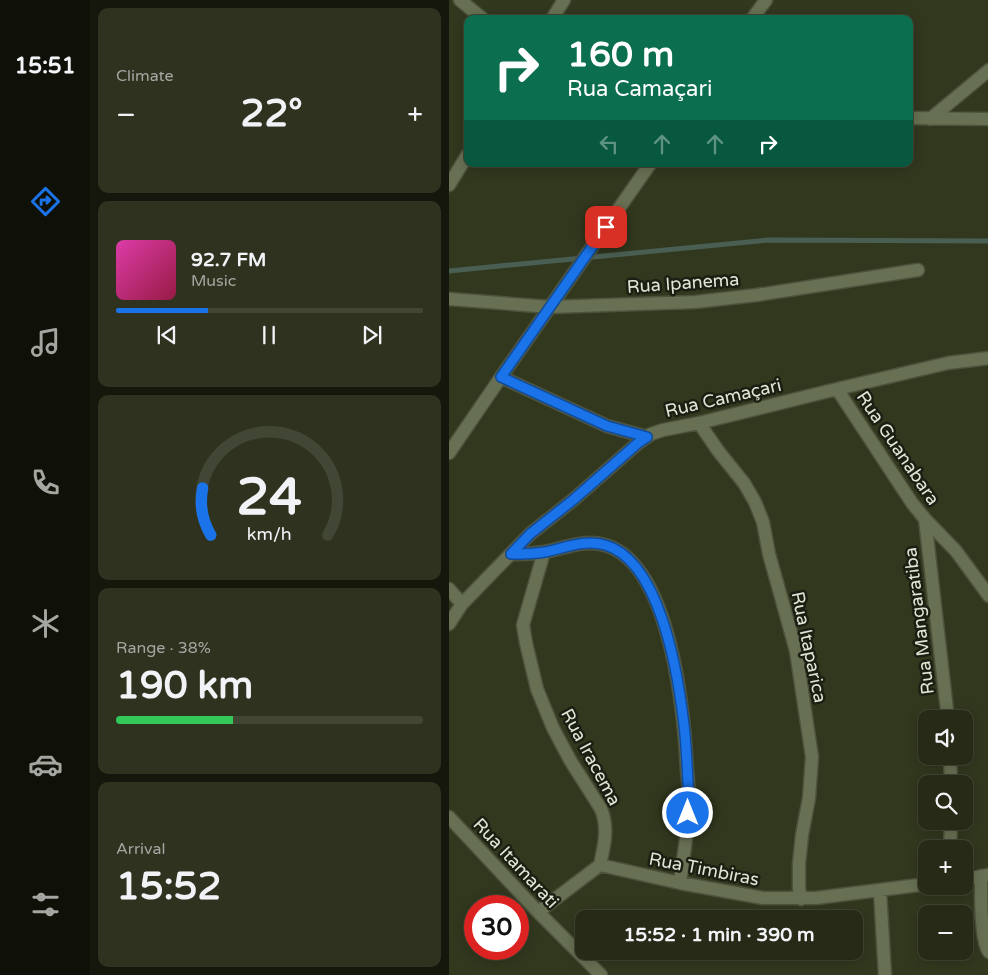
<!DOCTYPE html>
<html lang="en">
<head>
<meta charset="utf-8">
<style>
	body { margin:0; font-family:"Varela Round",sans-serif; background:#2e321f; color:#f1f3f6; height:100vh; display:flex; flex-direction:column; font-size:19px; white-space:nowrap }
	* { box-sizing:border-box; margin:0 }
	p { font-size:16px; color:#a4a7a1 }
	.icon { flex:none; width:28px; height:28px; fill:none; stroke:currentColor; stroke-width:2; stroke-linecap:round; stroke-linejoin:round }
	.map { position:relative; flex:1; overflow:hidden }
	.drawer { display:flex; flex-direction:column; gap:8px; padding:8px; background:#15170c; width:359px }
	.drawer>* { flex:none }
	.banner { position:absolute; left:15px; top:15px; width:449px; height:152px; border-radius:10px; box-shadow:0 2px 12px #0003,0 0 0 1px #424635; background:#0b6e4f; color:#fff; overflow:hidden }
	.tools { position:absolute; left:469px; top:710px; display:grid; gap:10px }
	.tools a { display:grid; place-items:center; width:55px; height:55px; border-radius:10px; background:#262a16; box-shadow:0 2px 12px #0003,0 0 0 1px #424635; font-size:25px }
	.speed { position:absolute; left:15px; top:895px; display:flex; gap:10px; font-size:25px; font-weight:700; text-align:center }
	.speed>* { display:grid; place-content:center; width:65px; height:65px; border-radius:50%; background:#262a16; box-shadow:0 2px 12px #0003,0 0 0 1px #424635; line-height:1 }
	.speed .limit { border:8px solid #d22; background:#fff; color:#111 }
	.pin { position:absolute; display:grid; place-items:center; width:42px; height:42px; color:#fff; margin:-21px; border-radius:10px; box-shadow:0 2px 8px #0006 }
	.me { position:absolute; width:55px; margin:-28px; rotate:0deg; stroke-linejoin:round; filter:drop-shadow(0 0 4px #0008) }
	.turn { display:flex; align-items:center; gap:18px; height:105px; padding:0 20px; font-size:22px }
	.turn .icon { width:65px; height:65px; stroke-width:2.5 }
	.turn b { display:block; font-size:35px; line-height:42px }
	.lanes { display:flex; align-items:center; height:48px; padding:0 20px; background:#0003; justify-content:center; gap:25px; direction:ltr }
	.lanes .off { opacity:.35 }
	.big { font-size:38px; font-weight:700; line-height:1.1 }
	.drawer .card { flex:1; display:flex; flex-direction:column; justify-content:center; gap:8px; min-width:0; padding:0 18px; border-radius:10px; background:#2e321f }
	.drawer .dial { align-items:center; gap:0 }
	.dial svg { height:130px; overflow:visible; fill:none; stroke:#424635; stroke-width:7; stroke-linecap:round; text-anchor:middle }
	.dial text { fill:#f1f3f6; stroke:none }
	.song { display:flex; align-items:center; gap:15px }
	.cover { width:60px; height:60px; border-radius:8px; background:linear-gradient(135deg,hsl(320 70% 55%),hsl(340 70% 35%)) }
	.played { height:5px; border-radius:2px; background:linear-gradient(90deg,#1a73e8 30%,#424635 30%) }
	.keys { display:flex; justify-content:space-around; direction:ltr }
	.heat { display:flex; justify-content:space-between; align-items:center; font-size:28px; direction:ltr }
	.charge { height:8px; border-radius:4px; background:linear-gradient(90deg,#34c759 38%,#424635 0) }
	.trip { position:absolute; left:126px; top:910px; width:288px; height:50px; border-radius:10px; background:#262a16; box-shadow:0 2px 12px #0003,0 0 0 1px #424635; font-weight:700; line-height:50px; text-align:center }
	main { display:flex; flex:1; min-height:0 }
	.tab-bar { display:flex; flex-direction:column; width:90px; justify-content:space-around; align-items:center; background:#0f1109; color:#a4a7a1 }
	.tab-bar .icon { width:35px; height:35px }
	.tab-bar .current { color:#1a73e8 }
	.tab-bar b { font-size:22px; color:#f1f3f6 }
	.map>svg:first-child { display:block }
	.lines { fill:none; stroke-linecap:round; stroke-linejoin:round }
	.stream { stroke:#4a5f53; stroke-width:5 }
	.street-casing { stroke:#4d523c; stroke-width:15 }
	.secondary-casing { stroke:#4d523c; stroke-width:15 }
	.street { stroke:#687053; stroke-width:12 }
	.secondary { stroke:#687053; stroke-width:12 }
	.route-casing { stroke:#114b97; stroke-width:12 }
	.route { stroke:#1a73e8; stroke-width:9 }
	.labels { text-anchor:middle; stroke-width:5; stroke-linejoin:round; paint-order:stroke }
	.street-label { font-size:18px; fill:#e0e5d5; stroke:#1b1e12 }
</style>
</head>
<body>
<main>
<nav class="tab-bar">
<b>15:51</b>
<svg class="icon current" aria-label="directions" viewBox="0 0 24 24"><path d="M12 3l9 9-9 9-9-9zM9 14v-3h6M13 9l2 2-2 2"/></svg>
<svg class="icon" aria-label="music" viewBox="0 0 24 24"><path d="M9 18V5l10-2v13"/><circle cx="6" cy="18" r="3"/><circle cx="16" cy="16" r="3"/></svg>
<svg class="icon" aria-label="phone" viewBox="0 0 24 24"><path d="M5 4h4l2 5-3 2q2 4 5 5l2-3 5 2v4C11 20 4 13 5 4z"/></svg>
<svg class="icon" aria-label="climate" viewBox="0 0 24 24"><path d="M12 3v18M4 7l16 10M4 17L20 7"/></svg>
<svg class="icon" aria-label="car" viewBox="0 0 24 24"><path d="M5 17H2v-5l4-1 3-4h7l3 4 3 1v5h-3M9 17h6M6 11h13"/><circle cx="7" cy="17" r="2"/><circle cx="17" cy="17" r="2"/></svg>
<svg class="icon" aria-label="filters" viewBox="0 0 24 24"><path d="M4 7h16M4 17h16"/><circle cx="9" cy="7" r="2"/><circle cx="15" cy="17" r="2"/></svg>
</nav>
<section class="drawer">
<div class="card"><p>Climate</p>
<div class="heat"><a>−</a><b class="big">22°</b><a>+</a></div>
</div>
<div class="card">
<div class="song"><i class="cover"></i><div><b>92.7 FM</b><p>Music</p></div></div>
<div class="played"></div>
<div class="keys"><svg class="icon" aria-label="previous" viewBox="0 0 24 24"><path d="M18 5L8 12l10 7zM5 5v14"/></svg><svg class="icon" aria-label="pause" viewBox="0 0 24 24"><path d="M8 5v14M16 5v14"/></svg><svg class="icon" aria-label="next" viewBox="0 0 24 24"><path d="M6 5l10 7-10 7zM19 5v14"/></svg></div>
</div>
<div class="card dial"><svg viewBox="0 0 100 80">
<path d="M14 69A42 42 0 1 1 86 69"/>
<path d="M14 69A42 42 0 0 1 9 40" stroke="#1a73e8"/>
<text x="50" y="56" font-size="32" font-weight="700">24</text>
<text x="50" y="72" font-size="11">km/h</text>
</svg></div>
<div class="card"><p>Range · 38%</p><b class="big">190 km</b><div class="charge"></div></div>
<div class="card"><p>Arrival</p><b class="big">15:52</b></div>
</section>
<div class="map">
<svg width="540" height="975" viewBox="0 0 540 975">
	<rect width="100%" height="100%" fill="#32381e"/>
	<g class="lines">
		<path class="stream" d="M0,271L319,240L540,241"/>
		<defs>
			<path id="street" d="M11,0L34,19
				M303,19L317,0
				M460,118L540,119
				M481,119L540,70
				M0,299L101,307L246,302L308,295L469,270
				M52,377L158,426L198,437
				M388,389L463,503L476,519L507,551L540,596
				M250,423L270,452L295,483L306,502L314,522L320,554L347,651L363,757L360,798L353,835L350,864V888L352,899
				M0,453L52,377L201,164
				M476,519L499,719
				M95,552L74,625L77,643L88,689L104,728L121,760L152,809C160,828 155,846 151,865
				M62,554C73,554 85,554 96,552C116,548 135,539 156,545C222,564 235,713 238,770C239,780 240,790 240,800C240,828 234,856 231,883
				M0,589L13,604
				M0,624L13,604L81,534L124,500L189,443L202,434L214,430L250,423L388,389L499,363L540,358
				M501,756L502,784
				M0,817L89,912L152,975
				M501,849L502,821
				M151,865L231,883L314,898H367L478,884
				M532,876C532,892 531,941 540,952
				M515,879L540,875
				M431,891L436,975
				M89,912L151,865"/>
			<path id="secondary" d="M103,19L115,0
				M0,185L19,154"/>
		</defs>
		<use href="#street" class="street-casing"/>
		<use href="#secondary" class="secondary-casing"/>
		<use href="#street" class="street"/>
		<use href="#secondary" class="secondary"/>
	</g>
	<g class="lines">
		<defs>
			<path id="route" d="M157,227L52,377L158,426L198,437L189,443L124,500L81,534L62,554C73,554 85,554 96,552C116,548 135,539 156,545C210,560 228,669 234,717C238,744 238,772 240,800L239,813"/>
		</defs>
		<use href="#route" class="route-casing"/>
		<use href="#route" class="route"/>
	</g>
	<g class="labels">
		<g class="street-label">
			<text transform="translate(234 283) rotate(-4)" y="6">Rua Ipanema</text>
			<text transform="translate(274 398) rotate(-13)" y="6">Rua Camaçari</text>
			<text transform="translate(449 448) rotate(56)" y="6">Rua Guanabara</text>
			<text transform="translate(470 621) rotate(-97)" y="6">Rua Mangaratiba</text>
			<text transform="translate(360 647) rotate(78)" y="6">Rua Itaparica</text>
			<text transform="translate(142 757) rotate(62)" y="6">Rua Iracema</text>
			<text transform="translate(67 863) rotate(47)" y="6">Rua Itamarati</text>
			<text transform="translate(255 869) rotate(11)" y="6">Rua Timbiras</text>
		</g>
	</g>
</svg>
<div class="tools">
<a><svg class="icon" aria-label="sound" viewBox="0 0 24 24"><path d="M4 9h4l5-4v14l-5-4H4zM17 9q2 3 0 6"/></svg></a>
<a><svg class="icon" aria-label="search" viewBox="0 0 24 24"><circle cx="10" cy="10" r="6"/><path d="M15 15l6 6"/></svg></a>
<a>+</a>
<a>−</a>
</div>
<div class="speed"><div class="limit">30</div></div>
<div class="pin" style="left:157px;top:227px;background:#d93025"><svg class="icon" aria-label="arrive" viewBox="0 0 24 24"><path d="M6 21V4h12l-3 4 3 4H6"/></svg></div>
<svg class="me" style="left:239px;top:813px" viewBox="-20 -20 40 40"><circle r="17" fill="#1a73e8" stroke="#fff" stroke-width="3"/><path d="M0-11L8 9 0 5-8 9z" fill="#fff"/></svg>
<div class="trip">15:52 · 1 min · 390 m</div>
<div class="banner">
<div class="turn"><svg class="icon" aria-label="right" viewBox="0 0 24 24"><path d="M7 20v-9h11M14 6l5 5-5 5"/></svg><div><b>160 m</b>Rua Camaçari</div></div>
<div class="lanes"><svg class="icon off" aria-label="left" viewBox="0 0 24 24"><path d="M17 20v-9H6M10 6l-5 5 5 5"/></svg><svg class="icon off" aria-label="ahead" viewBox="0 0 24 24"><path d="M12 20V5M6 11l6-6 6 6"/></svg><svg class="icon off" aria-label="ahead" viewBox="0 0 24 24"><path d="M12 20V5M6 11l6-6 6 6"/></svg><svg class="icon" aria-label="right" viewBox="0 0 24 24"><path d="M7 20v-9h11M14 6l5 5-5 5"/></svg></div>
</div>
</div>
</main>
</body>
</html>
